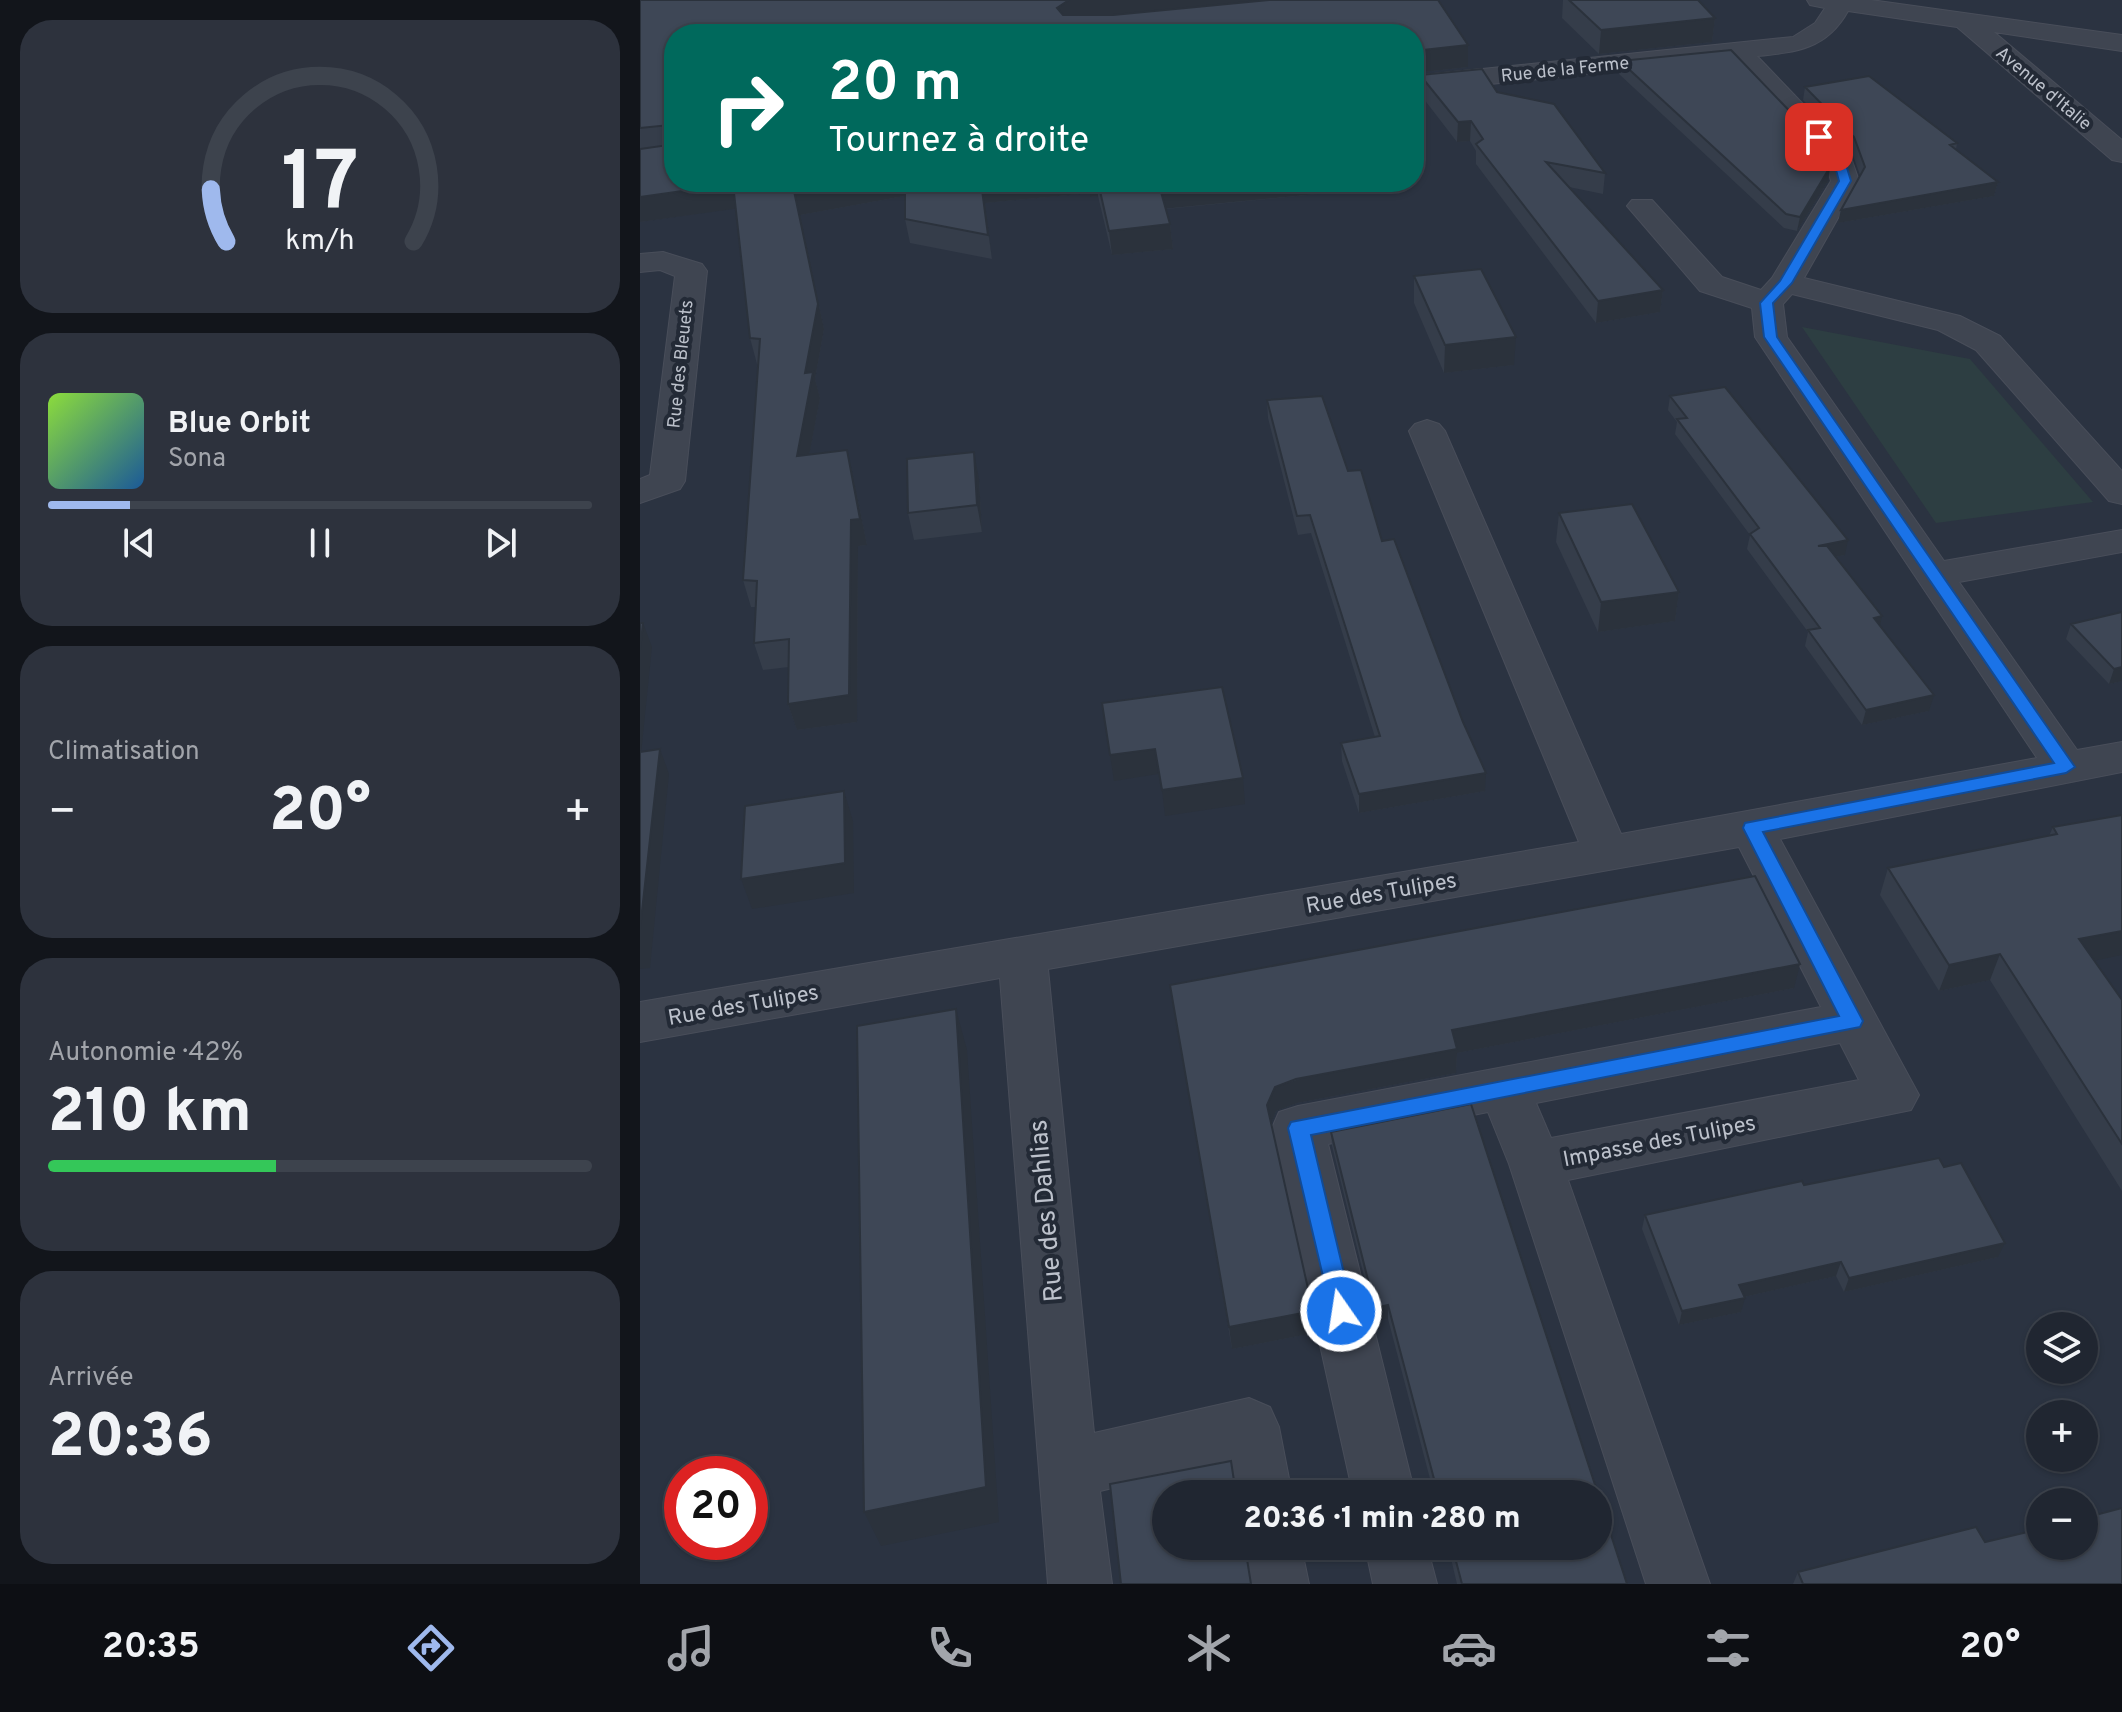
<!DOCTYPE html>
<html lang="fr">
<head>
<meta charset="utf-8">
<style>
	body { margin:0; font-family:Overpass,sans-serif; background:#2d323d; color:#f1f3f6; height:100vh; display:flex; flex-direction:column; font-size:30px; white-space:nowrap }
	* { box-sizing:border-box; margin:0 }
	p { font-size:26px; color:#a2a5ab }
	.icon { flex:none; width:44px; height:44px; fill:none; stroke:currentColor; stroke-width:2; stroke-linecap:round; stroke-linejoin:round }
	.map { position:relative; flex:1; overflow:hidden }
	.details { display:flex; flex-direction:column; gap:20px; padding:20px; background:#12151b; width:640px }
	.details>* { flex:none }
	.hud { position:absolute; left:24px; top:24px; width:760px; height:168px; border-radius:32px; box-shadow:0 2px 6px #0004,0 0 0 2px #3d434d; background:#00695c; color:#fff; overflow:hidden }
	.tools { position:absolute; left:1386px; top:1312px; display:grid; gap:16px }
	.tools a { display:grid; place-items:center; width:72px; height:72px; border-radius:50%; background:#202631; box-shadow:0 2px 6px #0004,0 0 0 2px #3d434d; font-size:40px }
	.speed { position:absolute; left:24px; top:1456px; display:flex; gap:16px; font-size:40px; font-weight:700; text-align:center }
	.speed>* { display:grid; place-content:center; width:104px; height:104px; border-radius:50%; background:#202631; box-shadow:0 2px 6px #0004,0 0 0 2px #3d434d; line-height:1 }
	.speed .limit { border:12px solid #d22; background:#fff; color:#111 }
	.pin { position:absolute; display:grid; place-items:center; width:68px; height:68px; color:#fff; margin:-34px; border-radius:16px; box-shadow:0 4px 12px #0006 }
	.me { position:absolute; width:88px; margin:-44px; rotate:347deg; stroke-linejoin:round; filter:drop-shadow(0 0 6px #0008) }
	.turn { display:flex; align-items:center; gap:28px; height:168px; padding:0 32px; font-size:36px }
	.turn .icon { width:104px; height:104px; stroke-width:2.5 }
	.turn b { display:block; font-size:56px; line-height:68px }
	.big { font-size:60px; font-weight:800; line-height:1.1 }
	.details .tile { flex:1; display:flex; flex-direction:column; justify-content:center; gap:12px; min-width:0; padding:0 28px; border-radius:32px; background:#2d323d }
	.details .dial { align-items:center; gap:0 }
	.dial svg { height:208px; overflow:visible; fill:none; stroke:#3d434d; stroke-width:7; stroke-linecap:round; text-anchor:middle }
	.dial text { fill:#f1f3f6; stroke:none }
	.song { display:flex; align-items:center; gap:24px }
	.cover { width:96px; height:96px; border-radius:12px; background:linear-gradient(135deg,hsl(90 70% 55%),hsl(210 70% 35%)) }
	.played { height:8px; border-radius:4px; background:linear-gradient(90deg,#9fb9ed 15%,#3d434d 15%) }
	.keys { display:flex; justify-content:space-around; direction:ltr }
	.heat { display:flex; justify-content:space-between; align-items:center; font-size:44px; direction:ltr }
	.charge { height:12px; border-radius:6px; background:linear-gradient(90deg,#34c759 42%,#3d434d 0) }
	.trip { position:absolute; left:512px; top:1480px; width:460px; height:80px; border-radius:40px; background:#202631; box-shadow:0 2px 6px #0004,0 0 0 2px #3d434d; font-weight:800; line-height:80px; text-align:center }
	.tab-bar { display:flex; height:128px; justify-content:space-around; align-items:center; background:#0d0f14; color:#a2a5ab }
	.tab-bar .icon { width:56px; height:56px }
	.tab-bar .active { color:#9fb9ed }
	.tab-bar b { font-size:36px; color:#f1f3f6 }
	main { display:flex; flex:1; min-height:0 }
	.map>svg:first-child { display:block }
	.green { fill:#2d3e42 }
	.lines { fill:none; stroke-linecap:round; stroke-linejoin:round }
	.minor-casing { stroke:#494e5a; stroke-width:2 }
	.minor { fill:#3f4551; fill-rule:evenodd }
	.wall { fill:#353d4a }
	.shaded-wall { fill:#2b323c }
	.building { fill:#3e4756; stroke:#2b323c; stroke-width:2 }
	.route { fill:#1a73e8; stroke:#114b97; stroke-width:2 }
	.labels { text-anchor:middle; stroke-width:8; stroke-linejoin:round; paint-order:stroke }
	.far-street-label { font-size:18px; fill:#bcc1cb; stroke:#232a36 }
	.street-label { font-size:22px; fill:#bcc1cb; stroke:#232a36 }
	.near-street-label { font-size:26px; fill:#bcc1cb; stroke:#232a36 }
</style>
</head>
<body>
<main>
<section class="details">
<div class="tile dial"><svg viewBox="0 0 100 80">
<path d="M14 69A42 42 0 1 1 86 69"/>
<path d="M14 69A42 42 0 0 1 8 49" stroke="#9fb9ed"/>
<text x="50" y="56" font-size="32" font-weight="700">17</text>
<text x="50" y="72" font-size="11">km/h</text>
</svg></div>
<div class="tile">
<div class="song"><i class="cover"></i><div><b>Blue Orbit</b><p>Sona</p></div></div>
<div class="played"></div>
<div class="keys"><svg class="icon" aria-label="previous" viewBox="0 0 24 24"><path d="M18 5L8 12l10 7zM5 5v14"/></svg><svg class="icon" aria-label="pause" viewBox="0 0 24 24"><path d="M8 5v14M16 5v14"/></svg><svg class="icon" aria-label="next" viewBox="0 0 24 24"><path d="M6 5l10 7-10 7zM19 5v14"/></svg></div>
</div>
<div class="tile"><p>Climatisation</p>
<div class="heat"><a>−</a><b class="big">20°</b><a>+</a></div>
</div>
<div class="tile"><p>Autonomie · 42%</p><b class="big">210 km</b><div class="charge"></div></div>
<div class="tile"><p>Arrivée</p><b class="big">20:36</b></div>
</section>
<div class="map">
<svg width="1482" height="1584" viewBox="0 0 1482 1584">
	<rect width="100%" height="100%" fill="#2b3341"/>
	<path class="green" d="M1162,327L1330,359L1453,502L1296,523Z"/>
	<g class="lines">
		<defs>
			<path id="minor" d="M1167,0H1231L1482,35V51L1354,32L1482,140V162L1472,160L1317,27L1208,11C1187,49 1157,52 1117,56L1209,152L1219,181L1164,278L1320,316L1360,336L1482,471V504L1469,501L1336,350L1298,330L1152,294L1143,304L1147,337L1304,561L1482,530V552L1319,582L1437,750L1482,742V772L1140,839L1279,1095L1271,1110L928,1180L1070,1584H1006L869,1164L848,1112L688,1144L775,1494H713L632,1128L639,1112L658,1106L1181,1007L1099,847L408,969L454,1433L609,1398L630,1407L639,1427L652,1494H590L585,1461L460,1491L472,1584H408L360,978L0,1042V1002L939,842L769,431L775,424L787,420L799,424L805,431L981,834L1397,758L1115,337L1112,308L1060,291L987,206L992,200H1012L1082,277L1121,290L1132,278L1191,181L1185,160L1091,59L774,92V76L1153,37L1175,23L1185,8L1170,5ZM1200,1043L1219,1080L911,1138L896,1103Z
				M23,252L62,264L67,271L45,481L40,489L0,503V479L10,475L35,276L20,270L0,272V254Z
				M599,1546H661L669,1584H605Z
				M725,1546H787L797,1584H733Z"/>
		</defs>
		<use href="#minor" class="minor-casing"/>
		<use href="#minor" class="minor"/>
	</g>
	<path class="wall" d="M0,0H798L828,45V67L774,73V34H34V182H739V188L526,209L530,224L533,249L472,255L458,196L450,197V193L345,203L352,259L270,243L265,219V196L160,215L184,329L175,379L180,398L169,455L207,450L213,476L227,545L218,546L217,722L157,730L148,704L149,667L123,670L114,643L116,607H111L103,580L119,364H117L110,338L96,208L0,222Z
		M923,0H1058L1075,18L1072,42L959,54L922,18Z
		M980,61L1190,167L1188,181L1157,231L1144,228L979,74Z
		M780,75L857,92L965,173L963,194L929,187L1023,290L1020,312L956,323L836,164V151L830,141L817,142L780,94Z
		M1165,87L1317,143L1316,150L1358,182L1354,196L1198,223L1201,210L1220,175L1211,150L1163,100Z
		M774,276L874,365L804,373L774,303Z
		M1030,396L1205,555L1195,557L1240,626L1289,711L1222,725L1165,646L1168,632L1107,549L1110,535L1035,434L1037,422L1028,410Z
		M627,400L708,471L742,541L845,791L719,813L702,761L701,743L735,737L671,533L658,535L628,418Z
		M339,479L342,532L274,540L268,513Z
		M919,513L1039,592L1035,621L958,632L916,542Z
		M1482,612V681L1469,684L1426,639L1431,624Z
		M1482,815L1454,960L1482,1000V1191L1350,980L1299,991L1240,895L1248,868L1409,836L1413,827Z
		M530,985L1154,988L817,1053L816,1073L657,1103L636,1111L631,1123L674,1333L592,1349Z
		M691,1132L958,1494H794L748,1319L735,1321L692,1146Z
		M1164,1185L1358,1257L1204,1292L1196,1276L1104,1297L1101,1312L1039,1325L1002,1229L1005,1215Z
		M1345,1542L1482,1584H1153L1158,1572Z
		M808,1546H958L987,1584H817Z"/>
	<path class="shaded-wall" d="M429,0H652L420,29L417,8Z
		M1075,18L1072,42L959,54L961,30Z
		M828,45V67L774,73V51Z
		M831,121L830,141L817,142L818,122Z
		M1190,167L1188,181L1157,231L1160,217Z
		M205,182H267L270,195L160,215L184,329L175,379L180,398L164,482L157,456L154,191Z
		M341,182H457L458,196L450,197V193L345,203L352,259Z
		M553,182H739V188L522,209L519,185Z
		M1358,182L1354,196L1198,223L1201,210Z
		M93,184L100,208L0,222V197Z
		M530,224L533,249L472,255L469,231Z
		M1023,290L1020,312L956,323L958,301Z
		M876,337L874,365L804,373L805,345Z
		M207,450L213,476L227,545L218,546L217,722L157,730L148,704Z
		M334,452L339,479L342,532L337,505Z
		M1208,540L1205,555L1175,561L1178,546Z
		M1039,592L1035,621L958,632L961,602Z
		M1242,616L1239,631L1234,618Z
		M3,623L12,647L0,764V650Z
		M1482,667V681L1469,684L1474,669Z
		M1294,695L1289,711L1222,725L1226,710Z
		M20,749L29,774L10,968L0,969V929Z
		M515,749L518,774L474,781L470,755Z
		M846,773L845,791L719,813V794Z
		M603,778L605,804L525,816L522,790Z
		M204,791L213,821L214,893L112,909L101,879Z
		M1482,931V955L1428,966L1439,939Z
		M1360,954L1350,980L1299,991L1309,965Z
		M1160,964L1154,988L817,1053L816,1073L657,1103L636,1111L629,1129L627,1105L635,1087L812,1030Z
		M316,1009L327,1050L359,1522L241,1546L224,1512Z
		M1365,1243L1358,1257L1204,1292L1209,1278Z
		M1201,1262L1196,1276L1095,1299L1099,1285Z
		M1105,1298L1101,1312L1039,1325L1042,1311Z
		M748,1305V1319L735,1321V1308Z
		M673,1311L674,1333L592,1349L589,1327Z"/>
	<path class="building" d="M0,0H429L417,8L423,15H473L629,0H798L828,45L774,51V34H34V182H205L154,191L178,304L165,373L173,372L157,456L207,450L220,519L211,520L209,695L148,704L149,639L114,643L117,581L103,580L120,339L110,338L93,184L0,197V149L29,145V125L0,128Z
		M929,0H1058L1075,18L961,30Z
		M1091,50L1185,148L1190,167L1160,217L1146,214L980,61Z
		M842,69L857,92L914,104L965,173L906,162L1023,290L958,301L836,144L843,139L831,121L818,122L780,75Z
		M1229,76L1317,143L1310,145L1358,182L1201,210L1225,167L1214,137L1165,87Z
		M265,182H341L348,235L265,219Z
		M458,182H553L519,185L530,224L469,231Z
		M841,269L876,337L805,345L774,276Z
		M1085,387L1208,540L1178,546H1187L1242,616L1234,618L1294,695L1226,710L1168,630L1180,628L1110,534L1119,528L1037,419L1047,418L1030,396Z
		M682,396L708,471L721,470L742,541L754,539L823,722L846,773L719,794L701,743L740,736L670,515L657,516L627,400Z
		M334,452L337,505L268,513L267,459Z
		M992,504L1039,592L961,602L919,513Z
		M1482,612V667L1474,669L1431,624Z
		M0,623H3L0,650Z
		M582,687L603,778L522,790L515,749L470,755L462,703Z
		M20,749L0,929V752Z
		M204,791L205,863L101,879L105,806Z
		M1482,815V931L1439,939L1482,1000V1144L1360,954L1309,965L1248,868L1417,834L1413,827Z
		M1115,876L1160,964L812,1030L817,1049L656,1079L635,1087L627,1105L673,1311L589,1327L530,985Z
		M316,1009L346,1487L224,1512L217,1026Z
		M831,1104L958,1494H798L748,1305L735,1308L691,1132Z
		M1299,1158L1304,1167L1321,1163L1365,1243L1209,1278L1201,1262L1099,1285L1105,1298L1042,1311L1005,1215L1162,1181L1164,1185Z
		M591,1461L596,1494H526V1546H597V1551L606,1553L611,1584H481L470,1484Z
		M958,1495L987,1584H822L812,1546H958Z
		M1482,1508V1584H1163L1158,1572L1336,1527L1345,1542L1400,1529V1546H1444V1518Z"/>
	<path class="route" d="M1175,135H1183L1204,158L1211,181L1152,283L1133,303L1137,337L1435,767L1426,773L1123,832L1223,1021L1220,1027L671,1135L713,1311L710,1319L701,1322L693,1319L648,1128L651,1122L1199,1016L1103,828L1105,823L1414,763L1124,337L1120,303L1140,281L1199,181L1193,159L1175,139Z"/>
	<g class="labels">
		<g class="far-street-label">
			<text transform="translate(925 69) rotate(-6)" y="6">Rue de la Ferme</text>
			<text transform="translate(1404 88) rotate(40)" y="6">Avenue d'Italie</text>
			<text transform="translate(40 364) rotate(-84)" y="6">Rue des Bleuets</text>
		</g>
		<g class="street-label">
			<text transform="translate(741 892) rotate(-10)" y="8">Rue des Tulipes</text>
			<text transform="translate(103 1004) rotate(-10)" y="8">Rue des Tulipes</text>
			<text transform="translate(1019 1140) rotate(-11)" y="8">Impasse des Tulipes</text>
		</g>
		<g class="near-street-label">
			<text transform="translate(405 1211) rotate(-95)" y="9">Rue des Dahlias</text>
		</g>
	</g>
</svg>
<div class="tools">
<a><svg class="icon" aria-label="layers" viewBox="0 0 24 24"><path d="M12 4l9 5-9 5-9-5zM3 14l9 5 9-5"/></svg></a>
<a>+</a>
<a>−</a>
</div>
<div class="speed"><div class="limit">20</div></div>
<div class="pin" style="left:1179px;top:137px;background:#d93025"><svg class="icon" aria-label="arrive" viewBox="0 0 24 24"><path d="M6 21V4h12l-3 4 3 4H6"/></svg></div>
<svg class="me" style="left:701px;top:1311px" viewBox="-20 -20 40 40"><circle r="17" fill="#1a73e8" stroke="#fff" stroke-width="3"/><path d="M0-11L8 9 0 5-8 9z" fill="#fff"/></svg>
<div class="trip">20:36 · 1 min · 280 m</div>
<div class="hud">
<div class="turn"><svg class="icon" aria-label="right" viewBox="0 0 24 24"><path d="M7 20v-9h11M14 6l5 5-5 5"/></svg><div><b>20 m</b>Tournez à droite</div></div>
</div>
</div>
</main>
<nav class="tab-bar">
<b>20:35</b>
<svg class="icon active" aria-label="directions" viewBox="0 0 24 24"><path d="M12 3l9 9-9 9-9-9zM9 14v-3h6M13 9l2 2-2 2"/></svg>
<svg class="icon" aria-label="music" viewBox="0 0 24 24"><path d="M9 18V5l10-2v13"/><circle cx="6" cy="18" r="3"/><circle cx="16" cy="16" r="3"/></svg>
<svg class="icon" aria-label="phone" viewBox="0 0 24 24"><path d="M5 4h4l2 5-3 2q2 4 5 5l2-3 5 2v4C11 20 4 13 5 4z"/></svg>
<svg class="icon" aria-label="climate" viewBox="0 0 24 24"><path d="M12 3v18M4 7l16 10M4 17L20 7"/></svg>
<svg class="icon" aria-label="car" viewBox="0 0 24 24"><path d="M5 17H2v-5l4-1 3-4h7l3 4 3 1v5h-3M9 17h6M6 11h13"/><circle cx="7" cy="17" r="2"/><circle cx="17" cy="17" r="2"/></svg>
<svg class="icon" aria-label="filters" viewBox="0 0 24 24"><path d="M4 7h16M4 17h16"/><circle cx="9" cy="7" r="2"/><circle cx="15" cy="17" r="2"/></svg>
<b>20°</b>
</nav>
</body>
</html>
